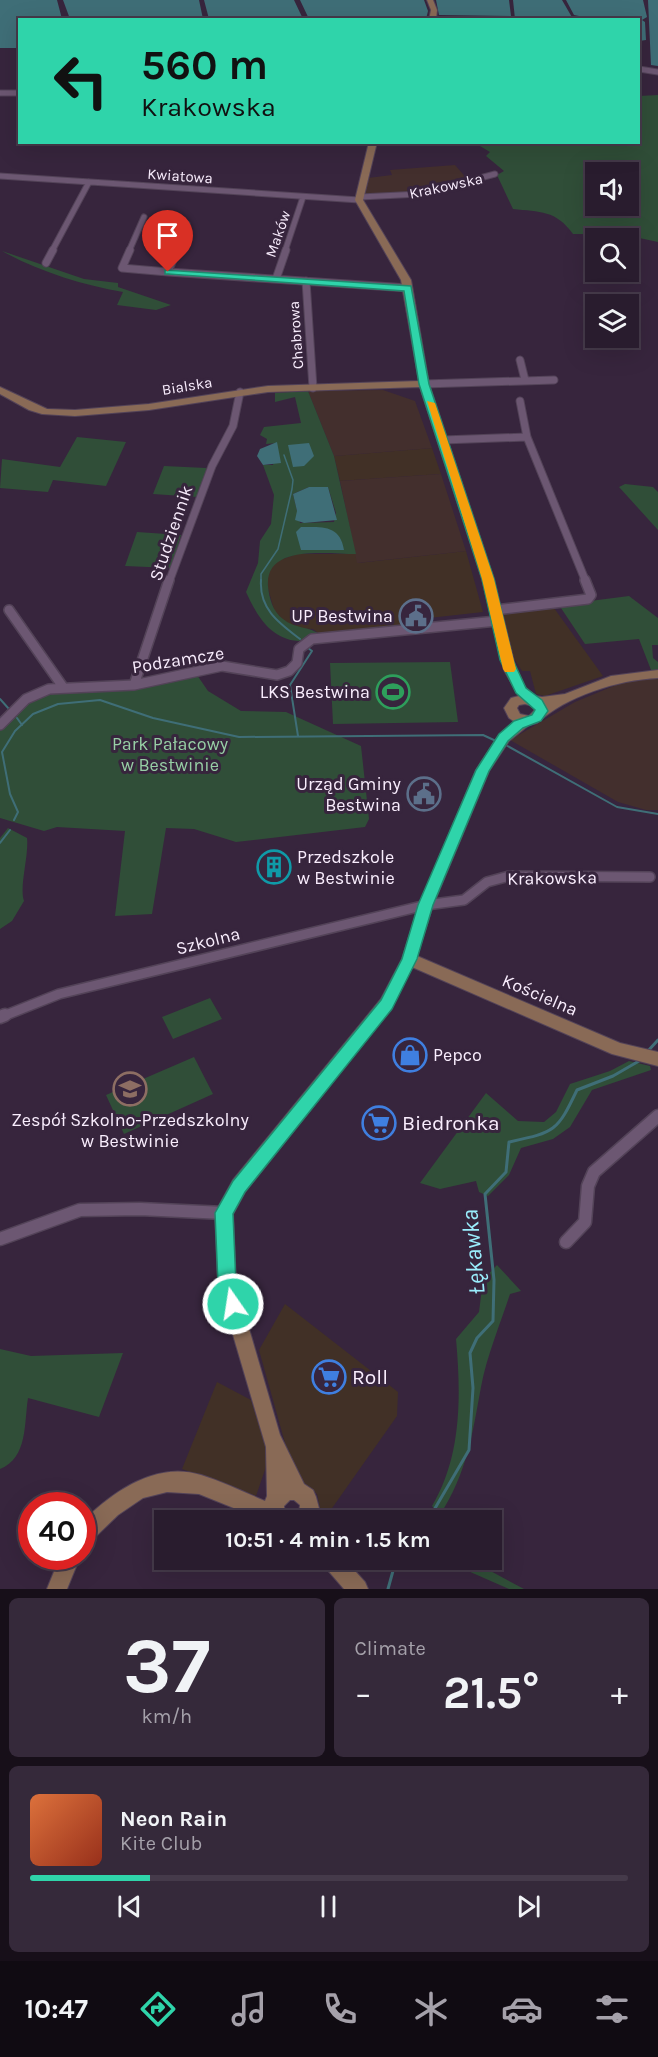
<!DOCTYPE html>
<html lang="en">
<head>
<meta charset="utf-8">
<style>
	body { margin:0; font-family:Karla,sans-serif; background:#35293a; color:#f1f3f6; height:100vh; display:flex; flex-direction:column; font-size:22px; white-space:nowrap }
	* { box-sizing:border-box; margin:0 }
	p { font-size:20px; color:#a5a1aa }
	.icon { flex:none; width:33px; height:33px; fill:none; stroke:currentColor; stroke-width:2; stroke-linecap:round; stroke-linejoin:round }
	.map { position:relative; height:1589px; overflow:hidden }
	.details { display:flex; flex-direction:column; gap:9px; padding:9px; background:#170f19; flex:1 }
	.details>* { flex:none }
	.top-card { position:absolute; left:18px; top:18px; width:622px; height:126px; border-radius:0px; box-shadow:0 6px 24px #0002,0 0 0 2px #453a4a; background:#2fd4aa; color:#111; overflow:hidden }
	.fabs { position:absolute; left:585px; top:162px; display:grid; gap:12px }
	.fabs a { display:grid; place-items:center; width:54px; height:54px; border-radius:0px; background:#291c2e; box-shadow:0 6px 24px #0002,0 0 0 2px #453a4a; font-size:30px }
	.speed { position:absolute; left:18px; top:1492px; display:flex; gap:12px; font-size:30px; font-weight:700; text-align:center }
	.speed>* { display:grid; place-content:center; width:78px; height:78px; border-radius:50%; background:#291c2e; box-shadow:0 6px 24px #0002,0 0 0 2px #453a4a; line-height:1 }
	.speed .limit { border:9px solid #d22; background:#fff; color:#111 }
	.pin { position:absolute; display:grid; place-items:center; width:51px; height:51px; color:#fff; margin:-62px -26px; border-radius:50% 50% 50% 0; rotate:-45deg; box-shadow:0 0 6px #0007 }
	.pin .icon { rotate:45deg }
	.me { position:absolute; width:66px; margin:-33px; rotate:347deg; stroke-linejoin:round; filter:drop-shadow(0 0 4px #0008) }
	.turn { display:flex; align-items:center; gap:21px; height:126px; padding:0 24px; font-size:27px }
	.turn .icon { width:78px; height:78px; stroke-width:2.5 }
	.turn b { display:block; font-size:42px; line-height:51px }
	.big { font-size:45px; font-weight:700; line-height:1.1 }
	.details .tile { flex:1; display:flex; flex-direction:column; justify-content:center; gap:9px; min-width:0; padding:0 21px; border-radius:9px; background:#35293a }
	.details .dial { align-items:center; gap:0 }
	.dial b { font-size:78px; line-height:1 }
	.song { display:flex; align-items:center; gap:18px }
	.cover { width:72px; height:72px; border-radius:9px; background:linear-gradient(135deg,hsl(20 70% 55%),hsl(10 70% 35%)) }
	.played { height:6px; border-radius:3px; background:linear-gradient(90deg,#2fd4aa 20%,#453a4a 20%) }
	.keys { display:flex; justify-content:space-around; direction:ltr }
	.heat { display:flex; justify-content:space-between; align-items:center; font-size:33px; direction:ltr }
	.details .tiles { flex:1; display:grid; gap:9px; grid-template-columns:1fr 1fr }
	.tile:last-child { grid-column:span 2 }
	.trip { position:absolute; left:154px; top:1510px; width:348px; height:60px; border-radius:0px; background:#291c2e; box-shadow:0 6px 24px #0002,0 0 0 2px #453a4a; font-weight:700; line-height:60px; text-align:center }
	.dock { display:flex; height:96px; justify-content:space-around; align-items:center; background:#100b12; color:#a5a1aa }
	.dock .icon { width:42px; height:42px }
	.dock .on { color:#2fd4aa }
	.dock b { font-size:27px; color:#f1f3f6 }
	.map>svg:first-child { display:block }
	.commercial { fill:#413026 }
	.industrial { fill:#432f2d }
	.green { fill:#304e38; fill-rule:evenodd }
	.water { fill:#3f6e77 }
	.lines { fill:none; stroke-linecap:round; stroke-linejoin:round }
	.stream-far2 { stroke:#3f6e77; stroke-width:1.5 }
	.stream-far1 { stroke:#3f6e77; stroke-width:2 }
	.stream { stroke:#3f6e77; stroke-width:3 }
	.street-far3-casing { stroke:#534358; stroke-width:7 }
	.street-far2-casing { stroke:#534358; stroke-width:9 }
	.street-far1-casing { stroke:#534358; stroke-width:12 }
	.street-casing { stroke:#534358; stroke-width:15 }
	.secondary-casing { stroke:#534358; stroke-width:2 }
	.street-far3 { stroke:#6c5772; stroke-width:5 }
	.street-far2 { stroke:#6c5772; stroke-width:7 }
	.street-far1 { stroke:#6c5772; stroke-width:9 }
	.street { stroke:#6c5772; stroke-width:12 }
	.secondary { fill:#896a56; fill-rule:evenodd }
	.route { fill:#2fd4aa; stroke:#1f8a6e; stroke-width:1.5 }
	.slow { fill:#f59e0b }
	.labels { text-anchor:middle; stroke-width:6; stroke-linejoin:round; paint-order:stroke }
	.far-street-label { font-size:15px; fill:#f9edfd; stroke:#37253d }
	.street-label { font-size:18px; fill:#f9edfd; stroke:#37253d }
	.poi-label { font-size:18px; fill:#f9edfd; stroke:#37253d; text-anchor:end }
	.park-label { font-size:18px; fill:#97cfa5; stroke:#37253d }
	.near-poi-label { font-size:21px; fill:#f9edfd; stroke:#37253d; text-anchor:start }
	.near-water-label { font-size:24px; font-style:italic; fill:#9aedfc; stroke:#37253d }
</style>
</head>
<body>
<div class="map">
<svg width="658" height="1589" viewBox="0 0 658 1589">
	<rect width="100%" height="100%" fill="#37253d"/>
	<path class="commercial" d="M432,448L441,474L340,481L334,456Z
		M466,551L483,612L402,621L403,626L321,635L313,629L296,628L283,620L274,610L268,588V570L274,562L297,554H356L358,563Z
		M554,608L603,676L545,696L536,694L530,671H522L512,655L503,613Z
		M285,1304L398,1392L397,1416L323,1521L317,1494L294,1475L259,1350Z
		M217,1382L251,1400L269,1458L256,1496L182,1469Z"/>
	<path class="industrial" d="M455,165L469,181L420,194L363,196L368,178L392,175L390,170Z
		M383,390L415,401L432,448L334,456L308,391Z
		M441,474L466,551L357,563L340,481Z
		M633,678H658V810H646L618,802L510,740L575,702Z"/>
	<path class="green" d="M658,95V242L621,234H573C556,210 540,212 513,209L497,175L504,171L486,156L490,152L475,143L639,142V96ZM596,172H628V206H596Z
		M2,251L84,279L118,283V287L171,305L156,310L117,305L123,292C82,285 38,271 2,251Z
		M308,391L334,456L356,554C327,554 265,544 268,586C269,598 273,612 283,619C295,629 309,626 321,635C314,637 304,641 298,641C270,639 256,614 246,592L258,563L260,541L271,524L274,495L263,465H273L277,443L266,444L267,439L260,435L264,427L301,423L295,397L275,402V393ZM309,487H328L336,513L334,522L300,523L293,494Z
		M77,437L126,442L106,486L53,480L48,492L0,488L2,459L60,467Z
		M164,466L206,468L207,471L197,497L153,494Z
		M625,484L653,487L658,492V530L619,487Z
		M137,532L181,535L171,568L125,566Z
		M629,596L658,618V645H652L653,658L658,662V670H651L639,639L585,644L559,605Z
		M450,662L458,722L333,724L330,663Z
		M197,675L208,691L241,711L286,712L361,746L369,819L365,827L236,842L194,829L166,828L152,914L115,916L125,831L57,827L44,831L0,818V730C10,721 19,709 30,701C55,684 162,679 197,675Z
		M8,828L27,838C29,856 19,887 24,901L12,921L0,929V838Z
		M210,998L222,1019L173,1039L162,1017Z
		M194,1057L213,1094L124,1134L106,1095Z
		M629,1061L650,1066L651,1070L592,1090L570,1127L553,1139L521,1148L509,1175L488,1196L479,1192L476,1181L440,1189L420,1183L486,1093L518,1121L544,1122L556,1112L570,1084L610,1071Z
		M497,1265L521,1291L510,1294C500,1325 487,1355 481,1387C472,1436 467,1472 440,1515L432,1506C462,1456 461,1395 456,1339L479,1312L483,1280Z
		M0,1349L31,1356L123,1353L99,1417L28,1398C24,1423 28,1458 0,1469Z
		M443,1560H470L524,1589H509Z"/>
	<path class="water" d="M0,0H57L62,19L20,20L19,48H0Z
		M63,0H199L203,19H70Z
		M204,0H294L303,19H209Z
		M300,0H424L428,11L426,19H309Z
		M436,0H509L511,16L439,15Z
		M513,0H562L573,19H515Z
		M566,0H643L647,17L642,20L645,22L646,40L639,41V20L577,19L579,16L574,15Z
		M648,0H658V66L651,65Z
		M277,442L281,463L263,465L257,456L260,449Z
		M309,443L314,456L304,466L293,467L288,445Z
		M309,487H328L337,520L304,523L295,520L297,511L293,494Z
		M301,527C323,527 340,525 344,550H301L296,532Z"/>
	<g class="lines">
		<path class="stream-far2" d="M261,582V574L278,549L292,489L293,480L284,455"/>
		<path class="stream-far1" d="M261,580C259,609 279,623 300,639
			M0,699L9,709
			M17,718L22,725
			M298,736L290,685L312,651L308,648
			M504,744L617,807L658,814
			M14,820L18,812L10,794L2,752L15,731L33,714L58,704L100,700L153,718L239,737L483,735L496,741
			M0,843L10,830"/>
		<path class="stream" d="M647,1052L658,1040
			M406,1521L434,1510L469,1450L473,1388L470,1353L477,1338L493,1321L494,1280L485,1194L506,1172L509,1142C555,1132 557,1132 577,1090L613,1076L639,1061
			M388,1589L396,1560"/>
		<defs>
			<path id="street-far3" d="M639,69L658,72
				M0,93H20
				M0,176L359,200
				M360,197L420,194L495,174
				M52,251L89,182
				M129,251L144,217
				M176,251L187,224
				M285,251L303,197"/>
			<path id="street-far2" d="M130,250L122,268L168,272
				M177,250L168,272L408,288
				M46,263L53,250
				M276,279L286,250
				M306,281L313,388
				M520,360L525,380
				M424,384L554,380
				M520,401L527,437L586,582
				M443,440L527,437
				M169,582L212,466L233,426L240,392"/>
			<path id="street-far1" d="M9,610L63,687
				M495,610L588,599L591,595L585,580
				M134,685L169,580
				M0,725L26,699L49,689L134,685L222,666L277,675L289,671L297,663L299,649L312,639L497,621
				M1,1017L59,994L426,905L464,900L487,882L509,876L650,877"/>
			<path id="street" d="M0,1017L5,1015
				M0,1239L80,1210L140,1209L224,1213
				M566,1242L585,1222L588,1186L594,1172L658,1116"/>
			<path id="secondary" d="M427,0H433L437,10L436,20H429L431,10Z
				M369,142H377L363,200L411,280L429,384L494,579L516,670L525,687L535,696L542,697L565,694L611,676L658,670V678C617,680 567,696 537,723L529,725L509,741L489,771L433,905L417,956L620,1043L658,1052V1066L612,1054L412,967L391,1009L245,1192L233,1214L236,1284L280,1435L304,1484L313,1490L316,1497L320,1512L318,1521H298L300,1505L294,1500H290L284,1506L286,1521H266L199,1494L167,1492L143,1498L118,1515L89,1543L82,1546V1522C113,1492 155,1461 201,1475C223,1482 244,1492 265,1501L267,1496L266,1447L218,1284L215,1213L233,1180L381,999L402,959L419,905L476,770L499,735L515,722L509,718L504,708L511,698L519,696L504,670L482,579L420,387L268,392L149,410L75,416L42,414L29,410L0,394V387L47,409L75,410L149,404L268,386L419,381L401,280L355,200ZM525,704L533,706L535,710L529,716L520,714L517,708L519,705Z
				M60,1557H80L67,1589H47Z
				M322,1560H345L365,1582L368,1589H344L325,1567Z"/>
		</defs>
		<use href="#street-far3" class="street-far3-casing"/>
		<use href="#street-far2" class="street-far2-casing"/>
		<use href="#street-far1" class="street-far1-casing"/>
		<use href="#street" class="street-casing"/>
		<use href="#secondary" class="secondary-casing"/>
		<use href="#street-far3" class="street-far3"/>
		<use href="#street-far2" class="street-far2"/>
		<use href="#street-far1" class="street-far1"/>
		<use href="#street" class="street"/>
		<use href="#secondary" class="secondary"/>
	</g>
	<path class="route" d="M165,270L411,286L429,384L494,579L513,660L526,688L542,700L548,711L541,721L523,728L508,741L489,771L433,905L417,959L392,1009L245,1192L233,1214L236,1284L242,1304L239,1311L233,1313L226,1311L218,1284L215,1213L233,1181L381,1000L402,959L418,905L476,770L499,734L514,721L532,715L535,710L516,693L500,660L482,579L419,384L404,291L168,274H165Z"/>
	<path class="slow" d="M427,401L435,403L494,579L516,669L514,672H505L503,669L482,579Z"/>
	<defs>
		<symbol id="civic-ring" viewBox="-11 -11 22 22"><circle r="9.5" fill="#37253d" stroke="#5c6f8a" stroke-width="1.5"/><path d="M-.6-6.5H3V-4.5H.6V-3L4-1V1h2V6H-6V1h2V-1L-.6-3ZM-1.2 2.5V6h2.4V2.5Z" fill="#5c6f8a"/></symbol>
		<symbol id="stadium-ring" viewBox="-11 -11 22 22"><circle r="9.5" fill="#37253d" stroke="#2e9e5b" stroke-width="1.5"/><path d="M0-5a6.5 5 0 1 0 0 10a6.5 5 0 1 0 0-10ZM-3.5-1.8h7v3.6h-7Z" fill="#2e9e5b"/></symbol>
		<symbol id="building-ring" viewBox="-11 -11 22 22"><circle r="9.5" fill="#37253d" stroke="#0f9aa8" stroke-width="1.5"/><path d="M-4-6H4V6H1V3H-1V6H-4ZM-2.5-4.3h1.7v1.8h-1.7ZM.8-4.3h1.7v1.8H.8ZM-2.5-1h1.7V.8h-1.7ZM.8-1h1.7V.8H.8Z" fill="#0f9aa8"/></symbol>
		<symbol id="shop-ring" viewBox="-11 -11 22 22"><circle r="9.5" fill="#37253d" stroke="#3f7fe0" stroke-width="1.5"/><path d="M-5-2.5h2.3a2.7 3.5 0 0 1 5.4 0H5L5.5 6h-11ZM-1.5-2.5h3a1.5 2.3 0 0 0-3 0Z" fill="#3f7fe0"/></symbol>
		<symbol id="school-ring" viewBox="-11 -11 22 22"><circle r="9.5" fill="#37253d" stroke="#8d6e63" stroke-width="1.5"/><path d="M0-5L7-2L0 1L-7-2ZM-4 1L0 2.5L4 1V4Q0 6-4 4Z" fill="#8d6e63"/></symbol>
		<symbol id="supermarket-ring" viewBox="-11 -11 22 22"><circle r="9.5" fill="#37253d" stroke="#3f7fe0" stroke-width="1.5"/><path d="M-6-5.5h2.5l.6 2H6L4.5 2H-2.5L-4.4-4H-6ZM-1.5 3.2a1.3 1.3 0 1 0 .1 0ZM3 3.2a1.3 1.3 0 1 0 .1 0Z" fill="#3f7fe0"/></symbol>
	</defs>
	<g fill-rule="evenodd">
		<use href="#civic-ring" x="397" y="597" width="38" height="38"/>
		<use href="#stadium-ring" x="374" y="673" width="38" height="38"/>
		<use href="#civic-ring" x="405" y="775" width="38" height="38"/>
		<use href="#building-ring" x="255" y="848" width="38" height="38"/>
		<use href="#shop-ring" x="391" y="1036" width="38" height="38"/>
		<use href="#school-ring" x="111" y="1070" width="38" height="38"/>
		<use href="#supermarket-ring" x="360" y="1104" width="38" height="38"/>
		<use href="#supermarket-ring" x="310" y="1358" width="38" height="38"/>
	</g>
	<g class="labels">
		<g class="far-street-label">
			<text transform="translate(180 176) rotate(4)" y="5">Kwiatowa</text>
			<text transform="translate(446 186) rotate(-12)" y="5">Krakowska</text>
			<text transform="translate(278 234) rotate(-71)" y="5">Maków</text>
			<text transform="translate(296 335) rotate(-94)" y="5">Chabrowa</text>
			<text transform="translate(187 386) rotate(-9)" y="5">Bialska</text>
		</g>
		<g class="street-label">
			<text transform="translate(171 533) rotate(-71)" y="6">Studziennik</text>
			<text transform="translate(178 660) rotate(-9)" y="6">Podzamcze</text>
			<text transform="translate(552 878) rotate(-1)" y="6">Krakowska</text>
			<text transform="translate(208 941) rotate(-14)" y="6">Szkolna</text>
			<text transform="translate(540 995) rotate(23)" y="6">Kościelna</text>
		</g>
		<g class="poi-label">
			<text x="393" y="622">UP Bestwina</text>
			<text x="370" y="698">LKS Bestwina</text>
			<text x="401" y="790">Urząd Gminy<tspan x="401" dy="21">Bestwina</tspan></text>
			<text x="297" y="863" text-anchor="start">Przedszkole<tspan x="297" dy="21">w Bestwinie</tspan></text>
			<text x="433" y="1061" text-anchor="start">Pepco</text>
			<text x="130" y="1126" text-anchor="middle">Zespół Szkolno-Przedszkolny<tspan x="130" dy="21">w Bestwinie</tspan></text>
		</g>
		<g class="park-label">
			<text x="170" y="750">Park Pałacowy<tspan x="170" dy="21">w Bestwinie</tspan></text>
		</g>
		<g class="near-poi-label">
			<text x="402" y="1130">Biedronka</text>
			<text x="352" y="1384">Roll</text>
		</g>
		<g class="near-water-label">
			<text transform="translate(473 1252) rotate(-95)" y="8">Łękawka</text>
		</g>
	</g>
</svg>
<div class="fabs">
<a><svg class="icon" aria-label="sound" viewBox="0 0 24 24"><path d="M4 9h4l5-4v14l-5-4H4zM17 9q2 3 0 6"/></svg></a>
<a><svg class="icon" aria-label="search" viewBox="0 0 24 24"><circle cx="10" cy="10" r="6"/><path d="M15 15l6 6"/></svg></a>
<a><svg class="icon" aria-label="layers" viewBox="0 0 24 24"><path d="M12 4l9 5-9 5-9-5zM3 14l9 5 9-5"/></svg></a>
</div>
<div class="speed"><div class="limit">40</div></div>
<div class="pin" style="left:168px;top:272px;background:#d93025"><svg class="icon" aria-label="arrive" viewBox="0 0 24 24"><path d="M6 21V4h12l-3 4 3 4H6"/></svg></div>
<svg class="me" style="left:233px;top:1304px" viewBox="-20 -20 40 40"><circle r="17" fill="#2fd4aa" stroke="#fff" stroke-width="3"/><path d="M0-11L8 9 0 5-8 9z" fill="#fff"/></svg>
<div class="trip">10:51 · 4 min · 1.5 km</div>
<div class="top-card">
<div class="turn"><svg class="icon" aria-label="left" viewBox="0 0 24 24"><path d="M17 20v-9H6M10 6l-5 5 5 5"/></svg><div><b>560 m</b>Krakowska</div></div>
</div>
</div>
<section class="details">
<div class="tiles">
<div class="tile dial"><b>37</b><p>km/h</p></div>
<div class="tile"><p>Climate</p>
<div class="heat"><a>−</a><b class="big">21.5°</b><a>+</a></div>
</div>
<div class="tile">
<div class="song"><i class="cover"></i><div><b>Neon Rain</b><p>Kite Club</p></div></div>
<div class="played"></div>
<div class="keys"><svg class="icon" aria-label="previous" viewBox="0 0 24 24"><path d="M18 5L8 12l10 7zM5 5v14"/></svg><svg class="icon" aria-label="pause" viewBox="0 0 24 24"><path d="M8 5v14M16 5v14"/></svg><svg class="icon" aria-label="next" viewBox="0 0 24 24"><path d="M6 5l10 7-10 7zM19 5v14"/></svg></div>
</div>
</div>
</section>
<nav class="dock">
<b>10:47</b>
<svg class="icon on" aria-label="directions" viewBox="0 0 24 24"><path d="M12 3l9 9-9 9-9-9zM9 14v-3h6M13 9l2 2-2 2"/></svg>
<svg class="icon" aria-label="music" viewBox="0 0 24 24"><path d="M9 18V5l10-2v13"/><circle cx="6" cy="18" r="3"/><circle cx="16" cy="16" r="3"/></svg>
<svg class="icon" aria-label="phone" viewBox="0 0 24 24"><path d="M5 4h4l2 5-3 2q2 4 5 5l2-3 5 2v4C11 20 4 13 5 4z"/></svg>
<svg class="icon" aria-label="climate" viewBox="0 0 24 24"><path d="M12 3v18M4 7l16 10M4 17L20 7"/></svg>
<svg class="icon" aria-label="car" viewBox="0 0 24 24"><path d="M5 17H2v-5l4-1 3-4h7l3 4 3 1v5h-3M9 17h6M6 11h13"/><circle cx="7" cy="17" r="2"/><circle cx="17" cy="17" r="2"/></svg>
<svg class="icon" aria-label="filters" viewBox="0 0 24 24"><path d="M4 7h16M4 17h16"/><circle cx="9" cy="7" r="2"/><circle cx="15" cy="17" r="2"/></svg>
</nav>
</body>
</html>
